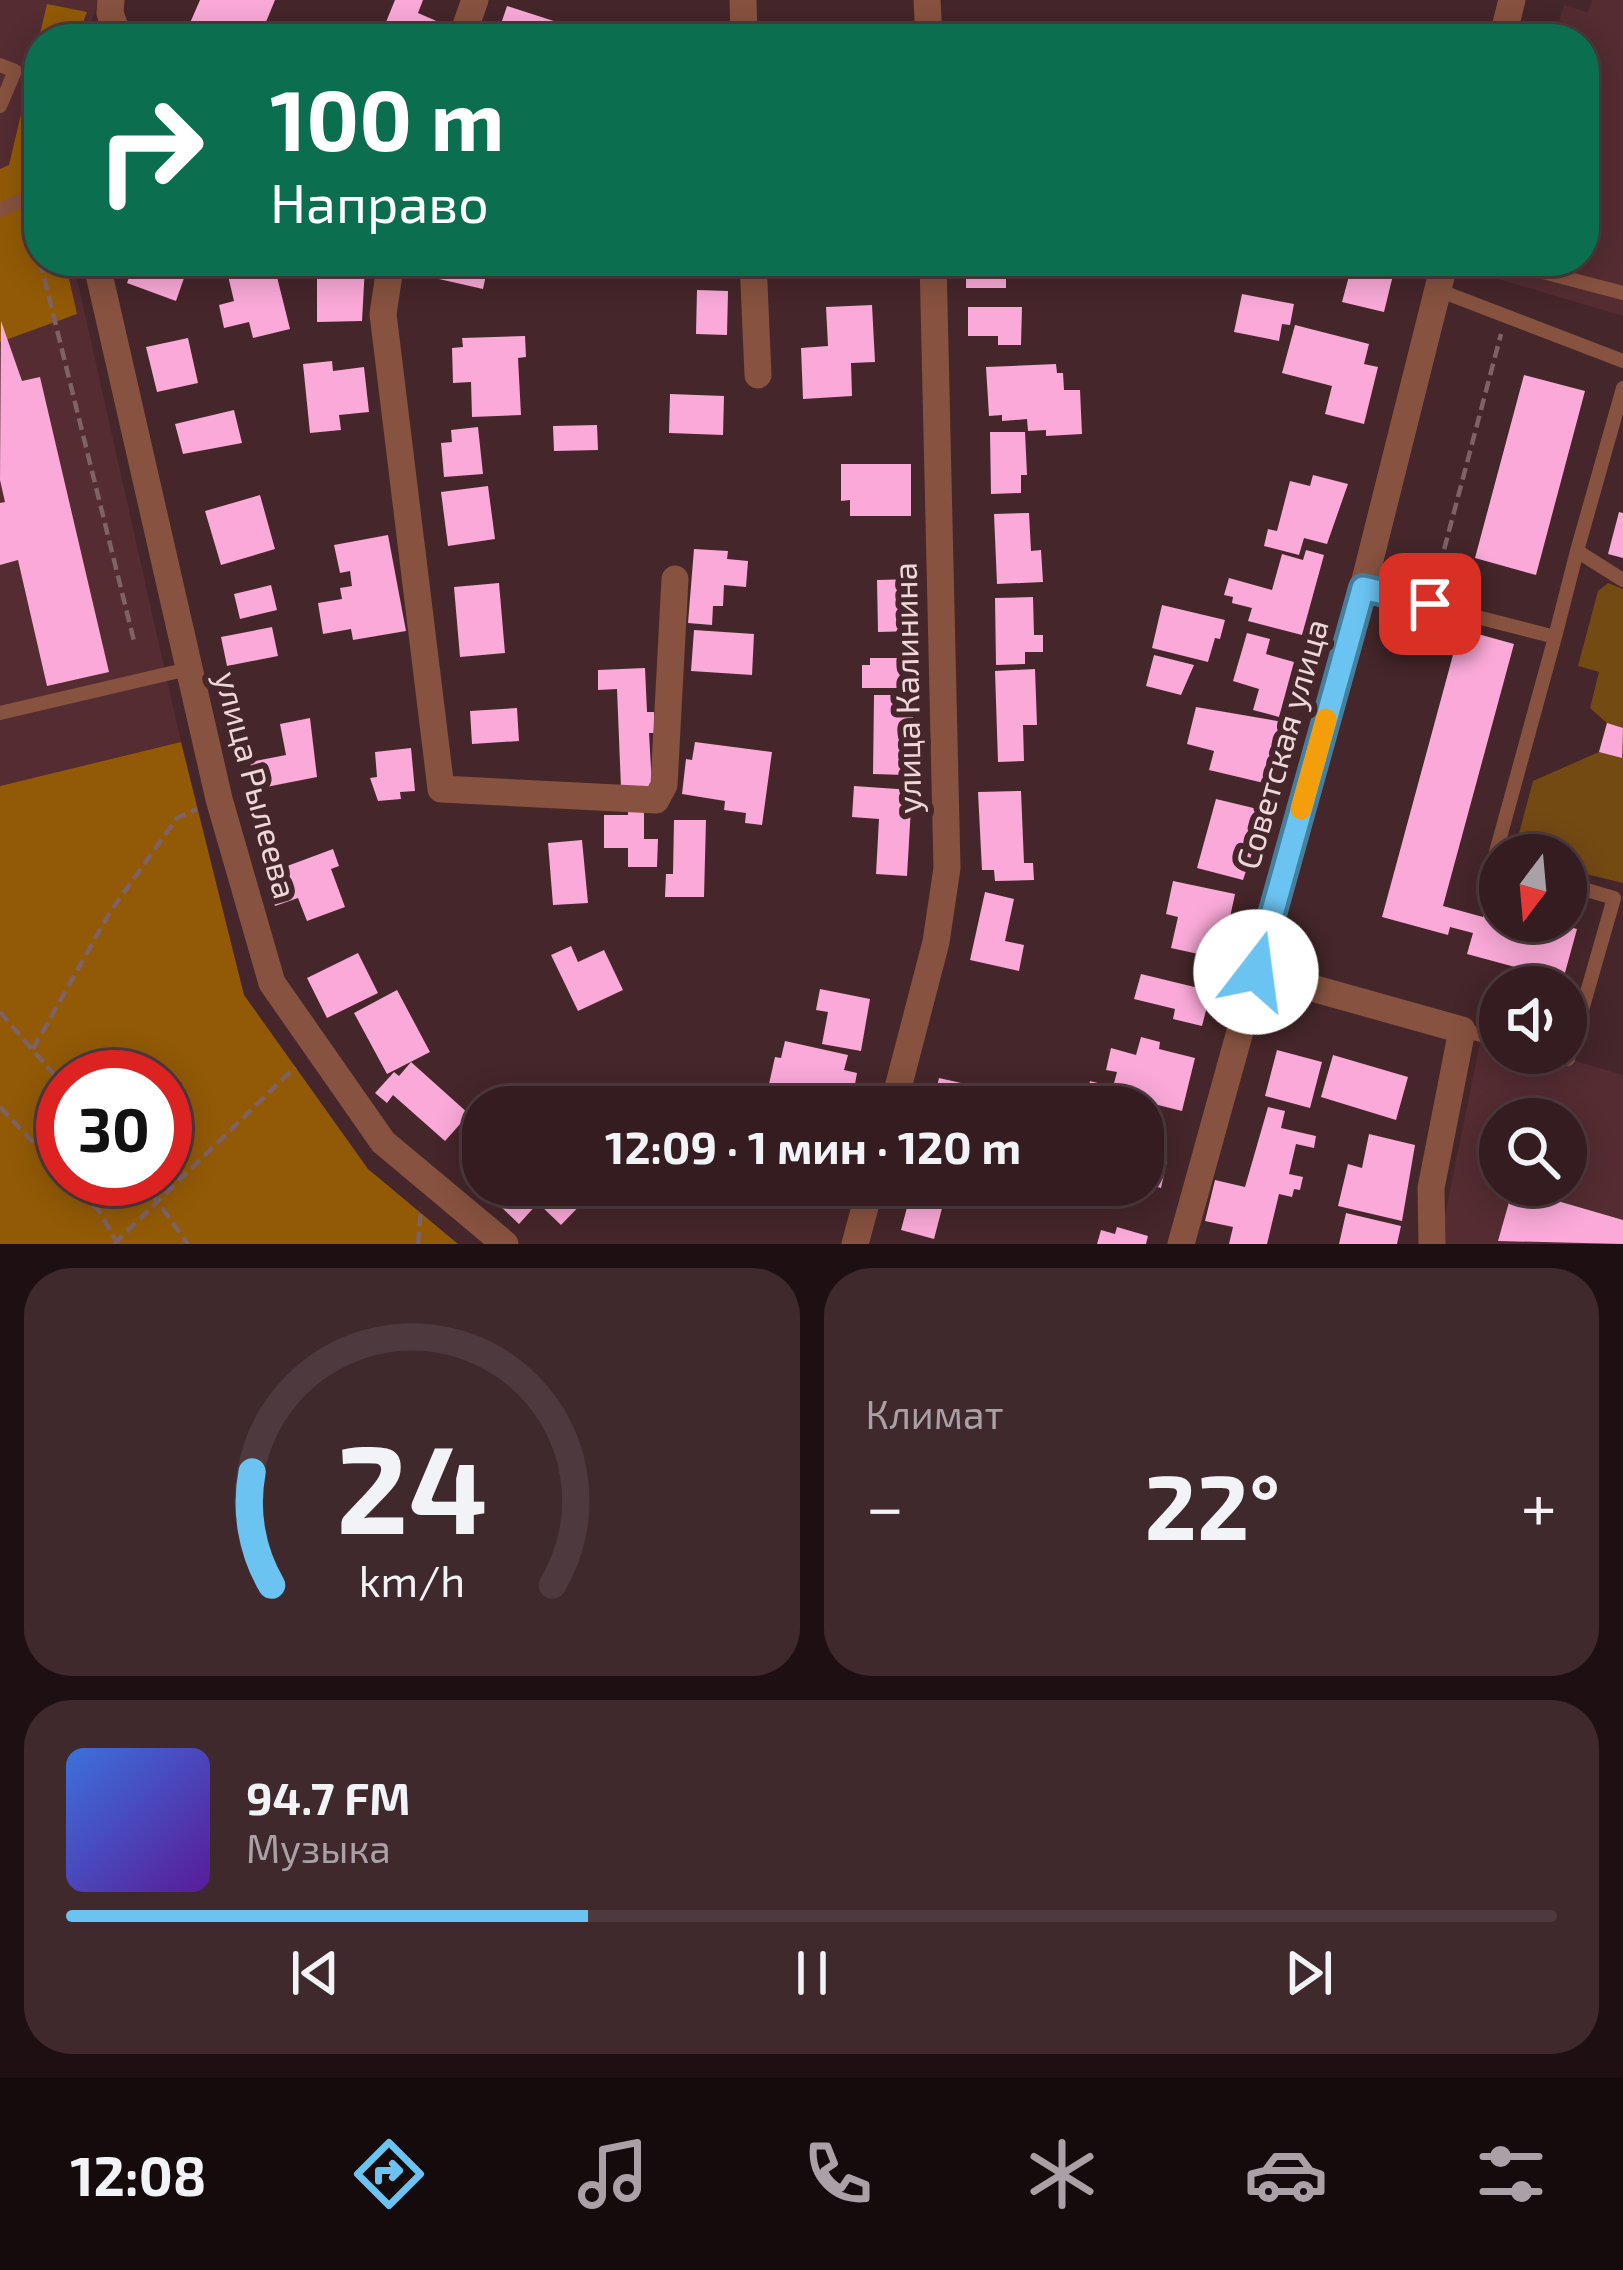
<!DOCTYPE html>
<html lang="ru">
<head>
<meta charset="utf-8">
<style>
	body { margin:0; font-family:"Exo 2",sans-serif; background:#3f292d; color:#f1f3f6; height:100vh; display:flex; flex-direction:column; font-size:45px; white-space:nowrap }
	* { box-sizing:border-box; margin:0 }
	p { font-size:39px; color:#a9a1a5 }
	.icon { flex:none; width:66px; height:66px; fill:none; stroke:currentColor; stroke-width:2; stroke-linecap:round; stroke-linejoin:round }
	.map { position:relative; height:1244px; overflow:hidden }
	.drawer { display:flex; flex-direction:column; gap:24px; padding:24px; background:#1d0f12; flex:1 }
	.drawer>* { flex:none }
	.top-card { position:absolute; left:24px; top:24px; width:1575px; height:252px; border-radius:48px; box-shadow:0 6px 30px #0003,0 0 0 3px #4e3a3e; background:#0b6e4f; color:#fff; overflow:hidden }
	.needle { width:78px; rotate:196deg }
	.buttons { position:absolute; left:1479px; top:834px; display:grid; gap:24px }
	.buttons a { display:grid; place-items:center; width:108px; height:108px; border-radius:50%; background:#341c20; box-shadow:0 6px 30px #0003,0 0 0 3px #4e3a3e; font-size:60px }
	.speed { position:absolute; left:36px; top:1050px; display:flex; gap:24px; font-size:60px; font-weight:700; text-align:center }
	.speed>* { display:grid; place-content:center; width:156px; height:156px; border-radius:50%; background:#341c20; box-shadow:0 6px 30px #0003,0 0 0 3px #4e3a3e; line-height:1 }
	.speed .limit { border:18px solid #d22; background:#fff; color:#111 }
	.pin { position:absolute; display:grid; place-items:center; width:102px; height:102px; color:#fff; margin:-51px; border-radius:24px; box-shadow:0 6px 18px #0006 }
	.me { position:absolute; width:132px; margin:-66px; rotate:15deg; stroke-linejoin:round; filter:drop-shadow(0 0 9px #0008) }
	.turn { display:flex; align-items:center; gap:42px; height:252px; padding:0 48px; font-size:54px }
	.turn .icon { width:156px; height:156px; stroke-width:2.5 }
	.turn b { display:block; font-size:84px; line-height:102px }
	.big { font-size:90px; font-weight:700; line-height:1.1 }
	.drawer .card { flex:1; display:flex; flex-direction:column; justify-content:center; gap:18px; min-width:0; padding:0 42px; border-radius:48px; background:#3f292d }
	.drawer .dial { align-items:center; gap:0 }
	.dial svg { height:312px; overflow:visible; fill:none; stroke:#4e3a3e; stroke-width:7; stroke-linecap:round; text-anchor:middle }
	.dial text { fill:#f1f3f6; stroke:none }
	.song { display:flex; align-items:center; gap:36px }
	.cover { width:144px; height:144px; border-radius:18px; background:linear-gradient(135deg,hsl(220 70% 55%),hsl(270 70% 35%)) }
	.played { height:12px; border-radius:6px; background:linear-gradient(90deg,#6ac3f1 35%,#4e3a3e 35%) }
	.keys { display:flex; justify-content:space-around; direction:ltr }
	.heat { display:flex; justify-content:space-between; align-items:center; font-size:66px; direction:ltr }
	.drawer .tiles { flex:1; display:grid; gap:24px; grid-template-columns:1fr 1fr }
	.card:last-child { grid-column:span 2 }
	.trip { position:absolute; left:462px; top:1086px; width:702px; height:120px; border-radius:48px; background:#341c20; box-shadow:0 6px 30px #0003,0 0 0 3px #4e3a3e; font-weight:700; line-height:120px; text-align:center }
	.dock { display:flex; height:192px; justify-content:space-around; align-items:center; background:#150b0d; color:#a9a1a5 }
	.dock .icon { width:84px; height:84px }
	.dock .current { color:#6ac3f1 }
	.dock b { font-size:54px; color:#f1f3f6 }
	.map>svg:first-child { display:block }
	.built { fill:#542c32; fill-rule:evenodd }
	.green { fill:#744a13 }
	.forest { fill:#925a06; fill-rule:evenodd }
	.building { fill:#faa9d8 }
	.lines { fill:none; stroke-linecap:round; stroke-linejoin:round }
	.path { stroke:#7e6265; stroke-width:4.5; stroke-dasharray:12 6; stroke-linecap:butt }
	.lane { stroke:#87523f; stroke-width:14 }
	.street { stroke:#87523f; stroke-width:27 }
	.route-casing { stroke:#457f9d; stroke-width:30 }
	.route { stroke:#6ac3f1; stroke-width:21 }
	.slow { stroke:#f59e0b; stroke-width:21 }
	.labels { text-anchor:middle; stroke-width:12; stroke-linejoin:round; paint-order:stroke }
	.street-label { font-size:33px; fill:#edd7d9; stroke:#45262a }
</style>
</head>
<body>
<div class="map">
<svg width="1623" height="1244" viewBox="0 0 1623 1244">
	<rect width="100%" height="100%" fill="#45262a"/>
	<path class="built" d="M0,0H99L85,39H39V261H73L181,742L0,786Z
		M1592,0H1623V316L1488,276L1491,261H1584V39H1554L1564,5L1588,12Z
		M1482,1033L1500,1039V1053H1548L1623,1075V1244H1439ZM1500,1119H1566V1185H1500Z"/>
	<path class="green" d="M1608,583L1623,589V883L1566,869V855H1525L1517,841L1533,781L1599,752L1607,723L1590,708L1599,672L1578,666L1598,591Z"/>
	<path class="forest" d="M47,4L87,12L77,39H39V261H65L77,314L0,342V169L9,165Z
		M181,742L244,995L368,1169L458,1244H0V786ZM63,1077H165V1179H63Z"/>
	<path class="building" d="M200,0H275L259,39H183Z
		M395,0H423L418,13L448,26L442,39H402L403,35L384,27Z
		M507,6L563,24L558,39H496Z
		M847,22L848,39H810L809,25Z
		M135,261H190L176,301L127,283Z
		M235,261H273L290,329L253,338L249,322L224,328L219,305L234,301L225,263Z
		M317,261L365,266L362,321L317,322Z
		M420,261H489L483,289L417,274Z
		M966,261H1006V288H966Z
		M1353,261L1395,267L1384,312L1342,302Z
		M697,290L728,291L727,335L696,334Z
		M1242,294L1294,304L1290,325L1282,324L1279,341L1234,332Z
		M872,305L875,362L851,363L852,396L803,399L801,348L828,346L826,307Z
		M968,307H1022L1021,345H998V336H968Z
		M1,321L22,381L40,377L109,672L47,686L18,560L0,565V503L5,502L0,480Z
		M1295,325L1369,344L1364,364L1378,367L1364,424L1325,414L1332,386L1282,373Z
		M525,336L526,357L518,358L521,415L472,417L471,382L453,383L452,348L463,347L462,338Z
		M188,338L198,383L157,392L146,347Z
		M332,361L333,371L364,367L369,412L339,415L341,430L310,433L303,364Z
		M1056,364L1057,373H1063L1064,390H1080L1082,434L1046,436V430L1028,431L1027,419L1002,421V415L989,416L986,367Z
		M1524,375L1585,391L1536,575L1475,558Z
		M670,394L724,396L723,435L669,433Z
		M234,410L242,443L183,454L175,424Z
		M597,425L598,450L554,451L553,426Z
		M478,427L483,474L444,477L441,443L452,442L451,430Z
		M990,432H1025L1027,475H1021V493L991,494Z
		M841,464H911V516H850V500L841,501Z
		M1313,475L1348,484L1327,544L1304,538L1299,555L1264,546L1268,529L1277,531L1290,481L1310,486Z
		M488,486L495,539L448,546L441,492Z
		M260,495L275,549L221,565L205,511Z
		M1619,512L1623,513V558L1608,554Z
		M1029,513L1031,551L1041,550L1043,582L997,584L994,514Z
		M388,535L406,631L353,640L351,629L323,634L318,603L342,599L340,588L352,586L350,571L340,573L334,545Z
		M694,549L728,551L727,559L748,561L746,587L724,585L723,606H713L712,625L688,623Z
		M1306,550L1324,555L1302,635L1248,621L1252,608L1232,603L1233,597L1224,595L1229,578L1272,590L1282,554L1303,560Z
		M913,579L915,631L878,632L877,580Z
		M499,583L505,653L460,657L454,587Z
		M271,585L277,610L240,619L234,594Z
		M1033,597L1034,635H1043V652H1025V664L996,665L995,598Z
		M1162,605L1225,620L1220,639L1215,638L1208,662L1152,648Z
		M272,627L278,656L227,666L221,637Z
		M1460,629L1514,644L1443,906L1483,917L1486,904L1500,908V921H1548L1577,929L1563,980L1467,954L1473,933L1450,927L1448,935L1382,917Z
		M694,630L754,634L752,675L691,671Z
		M1247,633L1270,639L1266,654L1294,662L1279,717L1253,710L1259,689L1233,681Z
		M1154,655L1194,665L1181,695L1146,686Z
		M870,658H908V688H862V665H870Z
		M645,668L647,712H654L655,733H649L652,787L621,788L617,689L598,690V670Z
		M1035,669L1037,725H1023L1024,761L998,762L995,671Z
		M874,695H913V766L905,767V775L873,774Z
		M1196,707L1283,722L1268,784L1209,770L1214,751L1187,744Z
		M517,708L519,741L472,744L470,711Z
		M310,718L317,777L256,789L250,762L286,755L280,724Z
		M1607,723L1623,728L1622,758L1599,752Z
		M695,742L772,752L762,825L745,823L746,813L724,810L725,801L682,794L686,759L692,760Z
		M411,748L415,791L400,792L401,799L378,801L370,778L377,777L375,752Z
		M854,786L912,790L907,876L876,874L879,819L852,817Z
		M1021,791L1024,863H1033L1034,880L995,881L994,870H982L978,792Z
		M1216,799L1266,811L1243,880L1197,868Z
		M628,809H644V839H658L657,867H628V848H604V815H628Z
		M674,820H706L704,897H665L666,874H673Z
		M582,840L588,903L553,905L548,843Z
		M333,849L339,866L331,869L345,907L307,921L298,898L275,906L263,875Z
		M1173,881L1235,894L1221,959L1171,948L1178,917L1166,914Z
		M985,892L1014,899L1005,941L1024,945L1019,971L970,960Z
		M571,946L578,962L604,950L623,990L578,1011L551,955Z
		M358,953L378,993L327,1018L307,978Z
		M1141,974L1211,991L1202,1026L1173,1019L1175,1009L1134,999Z
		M820,989L870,999L861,1051L822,1044L828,1012L816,1010Z
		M397,990L430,1052L387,1074L354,1013Z
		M1141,1037L1160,1042L1159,1049L1195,1058L1182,1111L1154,1104L1152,1115L1143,1113V1107L1084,1104L1090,1081L1113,1087L1117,1072L1106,1070L1111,1048L1136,1055Z
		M785,1041L848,1055L844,1070L857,1073L855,1084L868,1087L863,1107H789L765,1102L775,1057L781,1058Z
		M1277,1050L1322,1062L1310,1108L1265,1096Z
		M1333,1055L1408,1077L1396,1120L1321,1097Z
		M411,1062L469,1114L445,1141L393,1095L387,1103L375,1093L394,1072L399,1076Z
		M939,1078L992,1090L990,1101L997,1102L996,1107H932Z
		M569,1085L582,1098L573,1107H548Z
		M1268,1107L1285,1111L1281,1128L1316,1136L1314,1148L1296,1144L1289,1174L1303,1177L1300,1190L1294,1189L1292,1197L1279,1194L1267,1244H1229L1233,1227L1205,1221L1215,1180L1245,1187Z
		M1369,1134L1415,1145L1402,1221L1338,1206L1348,1164L1362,1168Z
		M1143,1156L1167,1161L1161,1188L1143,1183Z
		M513,1185H591L585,1191L590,1195L561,1225L538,1203L519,1224L496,1202Z
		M754,1185H804L802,1195L792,1193L789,1206L751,1197Z
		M913,1185H959L956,1196L946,1193L934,1239L901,1230Z
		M1513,1188L1623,1220V1244L1498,1241Z
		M1346,1213L1401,1226L1397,1244H1339Z
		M1117,1227L1148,1236L1146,1244H1097L1101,1230L1115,1234Z"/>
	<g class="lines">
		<path class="path" d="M29,217L39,258
			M40,261L135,645
			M1435,584L1501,334
			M0,1012L63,1085
			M33,1049L110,912L177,818L197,809
			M0,1107L63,1174
			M68,1179L99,1211L118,1244
			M141,1179L188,1244
			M114,1244L295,1067
			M418,1244L421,1208"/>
		<path class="lane" d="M0,65L15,71L0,106
			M0,210L39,193
			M1501,261L1623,293
			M1438,290L1623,361
			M1623,388L1577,551L1623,580
			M1363,588L1555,637L1493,863L1500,865
			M1555,637L1577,551
			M0,713L188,669
			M1462,1030L1500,1040
			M1546,1053L1568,1059L1614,898L1566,884"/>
		<path class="street" d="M111,0L110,13L119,39
			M743,0L744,39
			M927,0L929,39
			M461,39L475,0
			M1502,39L1512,0
			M96,261L219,799L272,983L383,1142L505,1244
			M391,261L383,314L441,789L656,800L664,785L675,579
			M753,261L758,375
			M1255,972L1462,1030L1431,1188L1432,1244
			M893,1107L936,942L947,868L933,261
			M855,1244L871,1185
			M1181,1244L1363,588L1445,261"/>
	</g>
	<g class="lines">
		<defs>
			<path id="route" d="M1256,972L1363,588L1430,604"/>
		</defs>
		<use href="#route" class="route-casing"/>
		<use href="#route" class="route"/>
		<path class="slow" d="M1301,809L1326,719"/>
	</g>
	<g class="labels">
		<g class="street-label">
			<text transform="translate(907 688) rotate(-91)" y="12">улица Калинина</text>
			<text transform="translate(1282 744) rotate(-74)" y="12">Советская улица</text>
			<text transform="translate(256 785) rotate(75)" y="12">улица Рылеева</text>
		</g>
	</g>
</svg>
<div class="buttons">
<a><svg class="needle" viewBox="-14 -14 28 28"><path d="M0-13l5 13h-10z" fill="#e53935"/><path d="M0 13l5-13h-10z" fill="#a9a1a5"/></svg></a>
<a><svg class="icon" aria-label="sound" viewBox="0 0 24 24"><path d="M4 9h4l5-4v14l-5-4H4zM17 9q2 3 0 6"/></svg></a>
<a><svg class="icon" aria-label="search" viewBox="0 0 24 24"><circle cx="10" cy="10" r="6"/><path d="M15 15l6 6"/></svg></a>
</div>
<div class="speed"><div class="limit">30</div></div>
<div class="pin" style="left:1430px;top:604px;background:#d93025"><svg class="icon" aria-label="arrive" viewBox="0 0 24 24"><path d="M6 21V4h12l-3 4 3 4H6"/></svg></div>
<svg class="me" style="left:1256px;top:972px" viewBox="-20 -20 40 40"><circle r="19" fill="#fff"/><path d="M0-13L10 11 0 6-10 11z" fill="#6ac3f1"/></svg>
<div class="trip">12:09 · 1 мин · 120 m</div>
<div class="top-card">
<div class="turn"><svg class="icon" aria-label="right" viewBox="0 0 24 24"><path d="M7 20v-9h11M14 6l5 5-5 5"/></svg><div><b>100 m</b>Направо</div></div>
</div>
</div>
<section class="drawer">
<div class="tiles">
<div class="card dial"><svg viewBox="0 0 100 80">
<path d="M14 69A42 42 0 1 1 86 69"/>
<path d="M14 69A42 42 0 0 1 9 40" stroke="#6ac3f1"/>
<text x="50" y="56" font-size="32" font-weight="700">24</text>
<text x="50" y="72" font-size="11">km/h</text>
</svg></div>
<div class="card"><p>Климат</p>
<div class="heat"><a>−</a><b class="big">22°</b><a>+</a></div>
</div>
<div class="card">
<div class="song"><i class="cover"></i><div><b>94.7 FM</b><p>Музыка</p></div></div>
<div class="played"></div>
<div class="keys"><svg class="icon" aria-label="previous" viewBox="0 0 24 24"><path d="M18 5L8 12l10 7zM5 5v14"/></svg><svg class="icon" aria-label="pause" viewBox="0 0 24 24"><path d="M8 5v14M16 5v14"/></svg><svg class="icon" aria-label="next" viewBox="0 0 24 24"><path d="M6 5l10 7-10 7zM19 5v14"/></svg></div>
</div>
</div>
</section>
<nav class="dock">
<b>12:08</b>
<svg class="icon current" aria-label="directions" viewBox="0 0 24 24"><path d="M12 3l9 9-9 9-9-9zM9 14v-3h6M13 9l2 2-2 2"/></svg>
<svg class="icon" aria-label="music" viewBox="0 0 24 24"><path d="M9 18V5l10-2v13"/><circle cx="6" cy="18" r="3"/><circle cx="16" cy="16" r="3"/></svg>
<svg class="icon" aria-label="phone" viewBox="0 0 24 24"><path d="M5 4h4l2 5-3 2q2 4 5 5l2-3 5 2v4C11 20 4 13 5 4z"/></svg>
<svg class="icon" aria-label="climate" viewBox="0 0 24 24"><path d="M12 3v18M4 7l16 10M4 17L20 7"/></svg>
<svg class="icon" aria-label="car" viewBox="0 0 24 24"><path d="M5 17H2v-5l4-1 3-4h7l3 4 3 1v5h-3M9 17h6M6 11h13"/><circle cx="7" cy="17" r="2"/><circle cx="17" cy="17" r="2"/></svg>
<svg class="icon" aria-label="filters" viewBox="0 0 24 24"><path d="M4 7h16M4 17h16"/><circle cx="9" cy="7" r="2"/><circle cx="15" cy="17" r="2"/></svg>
</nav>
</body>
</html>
